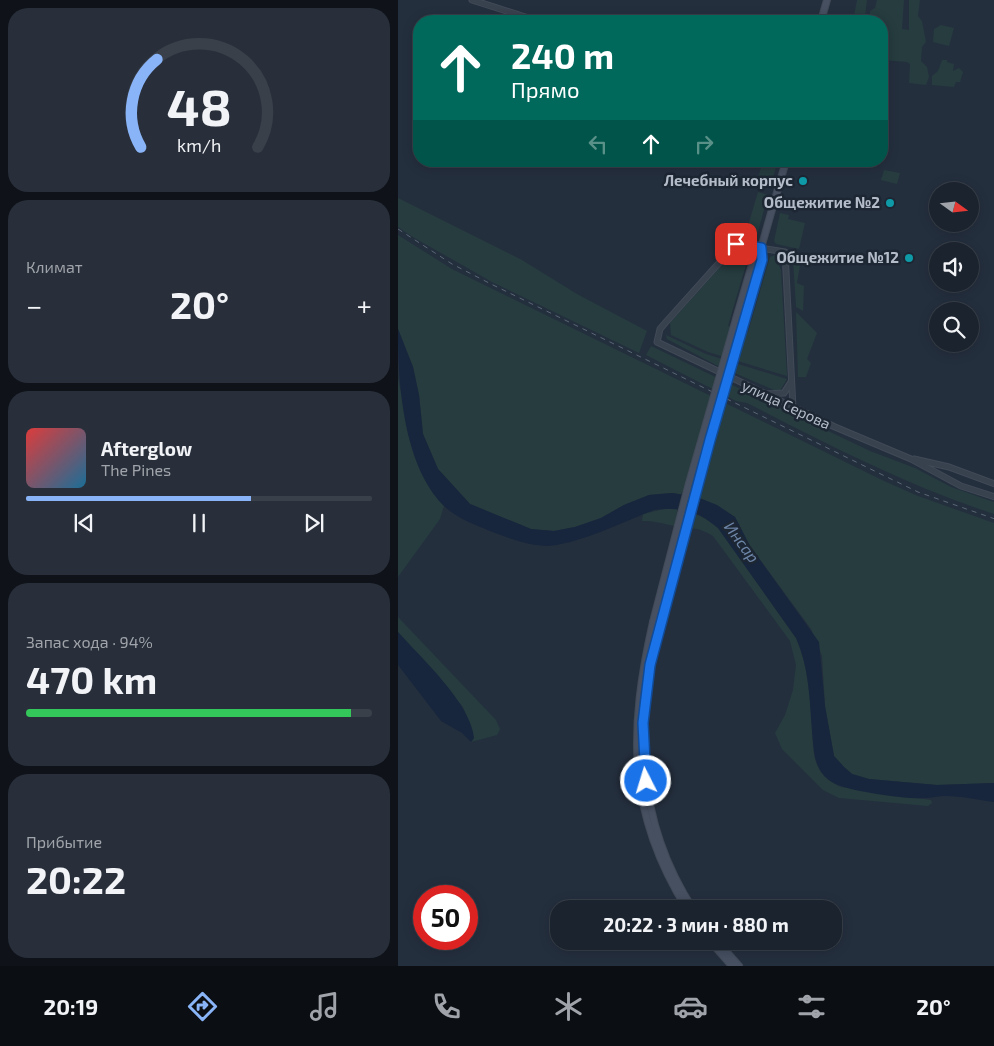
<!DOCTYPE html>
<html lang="ru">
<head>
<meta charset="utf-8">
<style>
	body { margin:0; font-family:"Exo 2",sans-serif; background:#282f3a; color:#f1f3f6; height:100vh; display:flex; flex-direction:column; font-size:19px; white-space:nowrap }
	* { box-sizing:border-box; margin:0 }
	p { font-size:16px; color:#a0a4aa }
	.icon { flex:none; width:28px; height:28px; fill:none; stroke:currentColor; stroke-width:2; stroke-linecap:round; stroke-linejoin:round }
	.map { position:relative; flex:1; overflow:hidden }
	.side { display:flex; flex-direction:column; gap:8px; padding:8px; background:#0f1319; width:398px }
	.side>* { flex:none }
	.guide { position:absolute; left:15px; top:15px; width:475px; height:152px; border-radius:20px; box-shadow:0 2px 12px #0003,0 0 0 1px #39404a; background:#00695c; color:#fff; overflow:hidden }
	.needle { width:32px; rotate:105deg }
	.controls { position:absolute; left:531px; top:182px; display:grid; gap:10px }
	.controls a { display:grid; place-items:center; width:50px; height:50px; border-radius:50%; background:#1b232e; box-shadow:0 2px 12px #0003,0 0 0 1px #39404a; font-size:25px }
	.speed { position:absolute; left:15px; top:885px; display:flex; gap:10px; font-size:25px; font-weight:700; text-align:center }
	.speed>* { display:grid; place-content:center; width:65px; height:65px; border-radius:50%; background:#1b232e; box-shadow:0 2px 12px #0003,0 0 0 1px #39404a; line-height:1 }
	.speed .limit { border:8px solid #d22; background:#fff; color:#111 }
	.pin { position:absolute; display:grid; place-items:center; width:42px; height:42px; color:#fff; margin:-21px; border-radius:10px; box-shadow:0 2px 8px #0006 }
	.me { position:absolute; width:55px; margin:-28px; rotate:355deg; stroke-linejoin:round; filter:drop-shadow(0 0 4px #0008) }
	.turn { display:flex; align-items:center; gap:18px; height:105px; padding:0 15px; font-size:22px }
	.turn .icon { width:65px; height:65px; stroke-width:2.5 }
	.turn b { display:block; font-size:35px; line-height:42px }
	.lanes { display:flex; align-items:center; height:48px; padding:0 15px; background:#0003; justify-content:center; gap:25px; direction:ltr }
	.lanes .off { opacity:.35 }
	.big { font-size:38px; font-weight:700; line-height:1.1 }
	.side .widget { flex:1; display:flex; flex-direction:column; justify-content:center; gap:8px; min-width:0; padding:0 18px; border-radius:20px; background:#282f3a }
	.side .dial { align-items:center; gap:0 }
	.dial svg { height:130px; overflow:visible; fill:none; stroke:#39404a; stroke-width:7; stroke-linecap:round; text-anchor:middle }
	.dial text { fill:#f1f3f6; stroke:none }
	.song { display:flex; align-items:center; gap:15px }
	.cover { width:60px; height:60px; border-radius:8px; background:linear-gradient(135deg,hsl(0 70% 55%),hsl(200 70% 35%)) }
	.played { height:5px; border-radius:2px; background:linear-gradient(90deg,#8ab4f8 65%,#39404a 65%) }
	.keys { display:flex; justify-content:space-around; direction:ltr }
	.heat { display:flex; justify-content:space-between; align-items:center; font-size:28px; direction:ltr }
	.charge { height:8px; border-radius:4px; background:linear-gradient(90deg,#34c759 94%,#39404a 0) }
	.trip { position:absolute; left:152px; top:900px; width:292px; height:50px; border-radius:20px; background:#1b232e; box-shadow:0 2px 12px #0003,0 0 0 1px #39404a; font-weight:700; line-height:50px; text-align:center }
	.menu { display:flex; height:80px; justify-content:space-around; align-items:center; background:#0b0e12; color:#a0a4aa }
	.menu .icon { width:35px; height:35px }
	.menu .active { color:#8ab4f8 }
	.menu b { font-size:22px; color:#f1f3f6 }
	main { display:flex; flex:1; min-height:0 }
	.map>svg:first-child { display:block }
	.green { fill:#263c3f }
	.water { fill:#17263c }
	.pier { fill:#242f3e }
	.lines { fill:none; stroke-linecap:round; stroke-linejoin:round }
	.tertiary-casing { stroke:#414a57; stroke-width:7 }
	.secondary-casing { stroke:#414a57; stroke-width:8 }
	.tertiary { stroke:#38414e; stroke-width:5 }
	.secondary { stroke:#465061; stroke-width:6 }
	.rail { stroke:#5a6575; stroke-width:1; stroke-dasharray:5 5; stroke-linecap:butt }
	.secondary-bridge-casing { stroke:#414a57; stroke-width:8; stroke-linecap:butt }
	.secondary-bridge { stroke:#465061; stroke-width:6 }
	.route-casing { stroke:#114b97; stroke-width:12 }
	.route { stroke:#1a73e8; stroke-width:9 }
	.culture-dot { fill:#0f9aa8; stroke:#1d2633; stroke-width:2 }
	.labels { text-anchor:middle; stroke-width:5; stroke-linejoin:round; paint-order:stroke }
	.poi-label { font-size:15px; font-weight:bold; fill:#b4bcc9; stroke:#1d2633; text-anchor:end }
	.street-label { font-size:15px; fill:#b4bcc9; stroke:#1d2633 }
	.water-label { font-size:16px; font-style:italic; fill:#6d86a8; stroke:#1d2633 }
</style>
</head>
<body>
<main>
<section class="side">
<div class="widget dial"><svg viewBox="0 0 100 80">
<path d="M14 69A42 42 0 1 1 86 69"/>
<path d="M14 69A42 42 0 0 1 24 15" stroke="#8ab4f8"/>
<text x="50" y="56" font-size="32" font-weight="700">48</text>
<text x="50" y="72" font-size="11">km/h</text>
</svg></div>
<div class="widget"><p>Климат</p>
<div class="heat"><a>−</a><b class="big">20°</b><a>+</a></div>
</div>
<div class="widget">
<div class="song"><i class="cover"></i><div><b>Afterglow</b><p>The Pines</p></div></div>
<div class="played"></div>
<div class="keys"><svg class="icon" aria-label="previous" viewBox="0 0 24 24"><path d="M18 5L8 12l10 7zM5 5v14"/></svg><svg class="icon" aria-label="pause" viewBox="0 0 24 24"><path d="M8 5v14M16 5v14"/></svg><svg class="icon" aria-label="next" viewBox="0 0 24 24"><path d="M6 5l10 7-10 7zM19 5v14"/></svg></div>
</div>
<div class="widget"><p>Запас хода · 94%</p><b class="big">470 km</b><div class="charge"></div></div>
<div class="widget"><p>Прибытие</p><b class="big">20:22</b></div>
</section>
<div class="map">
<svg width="597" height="966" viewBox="0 0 597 966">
	<rect width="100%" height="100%" fill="#242f3e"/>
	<path class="green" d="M459,0H469L467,17L472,18V11L477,8L479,0H506L504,29L511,30V0H522L520,16L524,21L528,42L524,47L523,61L529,67L531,77L528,85L511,83L512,64L509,62L484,60V21H455Z
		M543,25L556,28L551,46L535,42L536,29Z
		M544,60H549V62L556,64L555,71L561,68L565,72L562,82H558L556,87L534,85V76L540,71Z
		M365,161H380L373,184L359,181Z
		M486,170L502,173L499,184L483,180Z
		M360,192L370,195L358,239L353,242L346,239Z
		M0,198L124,260L179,294L249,331L241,353L94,282L13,236L0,227Z
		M382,213L391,215L390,219L407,223L401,249L378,244L376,241Z
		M0,235L54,269L484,480L520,496L596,523V783L539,785L471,779L454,774L446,767L436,756L427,706L424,656L413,629L352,546L337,517L299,497L274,493L251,495L226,505L203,518L177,527L156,531L133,529L72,504L40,469L25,434L21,395L15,367L0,329Z
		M341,251L348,252L350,258L330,326L350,332L372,257L377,255L383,270L389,376L310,352L273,335L272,323L330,258Z
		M397,259L403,260L399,283L406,286L405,311L398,307L395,260Z
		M398,312L419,333L409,359L413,363L408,377H400Z
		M268,335L308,354L389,379L382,391L376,390L318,365L269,339Z
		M253,346L472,451L517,468L553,487L596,502V514C510,486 429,444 349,403L338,401L248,355Z
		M0,377L12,441L33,488L46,506L42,519L0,577Z
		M270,508C291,511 304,514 320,528L398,638C410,666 412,694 414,725C415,738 414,755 420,767C424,777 434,783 443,787L526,799L533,800L534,803L530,806L441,798L425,790L384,749L377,733L387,715L395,690L398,665L392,641L315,536C296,525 294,530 276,526C263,523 257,521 244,521L245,514Z
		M0,617L98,720L102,729L99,735L73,742L76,738L65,707L0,632Z"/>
	<path class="water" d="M0,329L15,367L21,395L25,434L40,469L72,504L133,529L156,531L177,527L203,518L226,505L251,495L274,493L299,497L319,505L337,517L352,546L421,642L427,706L436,756L446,767L454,774L471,779L539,785L596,783V802C580,800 563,796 547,796C541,796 534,798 528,798C511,800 443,791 431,780C422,773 417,762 416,750C411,711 414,674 398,638L320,528C299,510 283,507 256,510C227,521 177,546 147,546C129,545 109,538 92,531C77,525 58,518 46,506C5,465 0,383 0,329Z
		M0,632C23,658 73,703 76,738L73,742L64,733L43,721L0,665Z"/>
	<path class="pier" d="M284,492L302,495L296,515L279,512Z"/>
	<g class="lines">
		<defs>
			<path id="tertiary" d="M74,0L140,21
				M368,394L386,393L393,382
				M395,408L387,252L338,244L268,322L262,329L259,342L437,427L513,459L563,486L597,497
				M516,459L551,467L597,484"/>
			<path id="secondary" d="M423,21L429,0
				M338,319L356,258L363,248L388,161
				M346,322L364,260L363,248
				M255,622C231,729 228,812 289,909
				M263,624C236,724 237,819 295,909
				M312,941L334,966
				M319,941L341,966"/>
		</defs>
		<use href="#tertiary" class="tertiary-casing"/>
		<use href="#secondary" class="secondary-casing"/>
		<use href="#tertiary" class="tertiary"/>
		<use href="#secondary" class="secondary"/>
		<path class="rail" d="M0,229L54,264L93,284L493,479L520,492L597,519"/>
		<defs>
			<path id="secondary-bridge" d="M255,622L291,483L338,319
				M263,624L295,500L346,322"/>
		</defs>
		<use href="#secondary-bridge" class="secondary-bridge-casing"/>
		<use href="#secondary-bridge" class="secondary-bridge"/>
	</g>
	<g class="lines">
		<defs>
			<path id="route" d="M248,781L245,723L252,665L312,440L364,260L363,248L338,244"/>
		</defs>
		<use href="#route" class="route-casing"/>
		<use href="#route" class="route"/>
	</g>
	<g class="culture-dot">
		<circle cx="405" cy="181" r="5"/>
		<circle cx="492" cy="203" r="5"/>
		<circle cx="511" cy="258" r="5"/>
	</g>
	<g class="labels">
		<g class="poi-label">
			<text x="395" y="186">Лечебный корпус</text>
			<text x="482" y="208">Общежитие №2</text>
			<text x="501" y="263">Общежитие №12</text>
		</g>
		<g class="street-label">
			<text transform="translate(388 405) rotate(25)" y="5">улица Серова</text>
		</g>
		<g class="water-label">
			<text transform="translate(344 542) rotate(53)" y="6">Инсар</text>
		</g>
	</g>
</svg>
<div class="controls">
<a><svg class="needle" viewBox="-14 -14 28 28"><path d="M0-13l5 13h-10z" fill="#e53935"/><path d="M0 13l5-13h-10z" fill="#a0a4aa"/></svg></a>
<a><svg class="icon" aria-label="sound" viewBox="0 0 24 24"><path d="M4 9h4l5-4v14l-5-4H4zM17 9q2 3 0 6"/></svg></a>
<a><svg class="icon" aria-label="search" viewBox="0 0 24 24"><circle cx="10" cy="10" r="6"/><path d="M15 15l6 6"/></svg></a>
</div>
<div class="speed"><div class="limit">50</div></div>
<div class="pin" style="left:338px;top:244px;background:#d93025"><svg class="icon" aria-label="arrive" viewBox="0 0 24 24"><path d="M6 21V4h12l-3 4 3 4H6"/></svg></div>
<svg class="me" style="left:248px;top:781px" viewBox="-20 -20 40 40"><circle r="17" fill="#1a73e8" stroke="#fff" stroke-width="3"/><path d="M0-11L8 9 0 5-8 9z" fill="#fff"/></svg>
<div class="trip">20:22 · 3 мин · 880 m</div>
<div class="guide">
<div class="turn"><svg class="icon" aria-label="ahead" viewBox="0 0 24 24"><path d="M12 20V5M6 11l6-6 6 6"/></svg><div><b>240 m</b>Прямо</div></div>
<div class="lanes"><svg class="icon off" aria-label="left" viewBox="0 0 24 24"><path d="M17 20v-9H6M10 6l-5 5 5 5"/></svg><svg class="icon" aria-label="ahead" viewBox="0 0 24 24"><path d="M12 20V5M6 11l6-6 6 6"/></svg><svg class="icon off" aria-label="right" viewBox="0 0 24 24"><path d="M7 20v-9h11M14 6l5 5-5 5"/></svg></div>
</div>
</div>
</main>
<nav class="menu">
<b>20:19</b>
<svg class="icon active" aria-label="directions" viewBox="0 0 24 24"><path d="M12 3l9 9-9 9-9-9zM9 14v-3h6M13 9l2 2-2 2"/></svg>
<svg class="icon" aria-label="music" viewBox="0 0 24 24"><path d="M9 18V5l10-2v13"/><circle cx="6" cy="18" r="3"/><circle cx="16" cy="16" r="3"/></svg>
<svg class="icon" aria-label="phone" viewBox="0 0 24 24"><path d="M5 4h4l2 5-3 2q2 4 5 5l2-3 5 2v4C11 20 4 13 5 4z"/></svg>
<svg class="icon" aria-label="climate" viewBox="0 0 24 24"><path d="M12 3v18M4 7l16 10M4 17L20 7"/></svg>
<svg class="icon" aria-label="car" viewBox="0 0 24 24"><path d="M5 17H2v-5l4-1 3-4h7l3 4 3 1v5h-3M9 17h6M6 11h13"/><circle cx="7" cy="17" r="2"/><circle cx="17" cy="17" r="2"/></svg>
<svg class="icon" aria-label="filters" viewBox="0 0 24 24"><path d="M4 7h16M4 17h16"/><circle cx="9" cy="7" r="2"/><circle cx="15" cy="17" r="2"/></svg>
<b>20°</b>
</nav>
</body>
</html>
